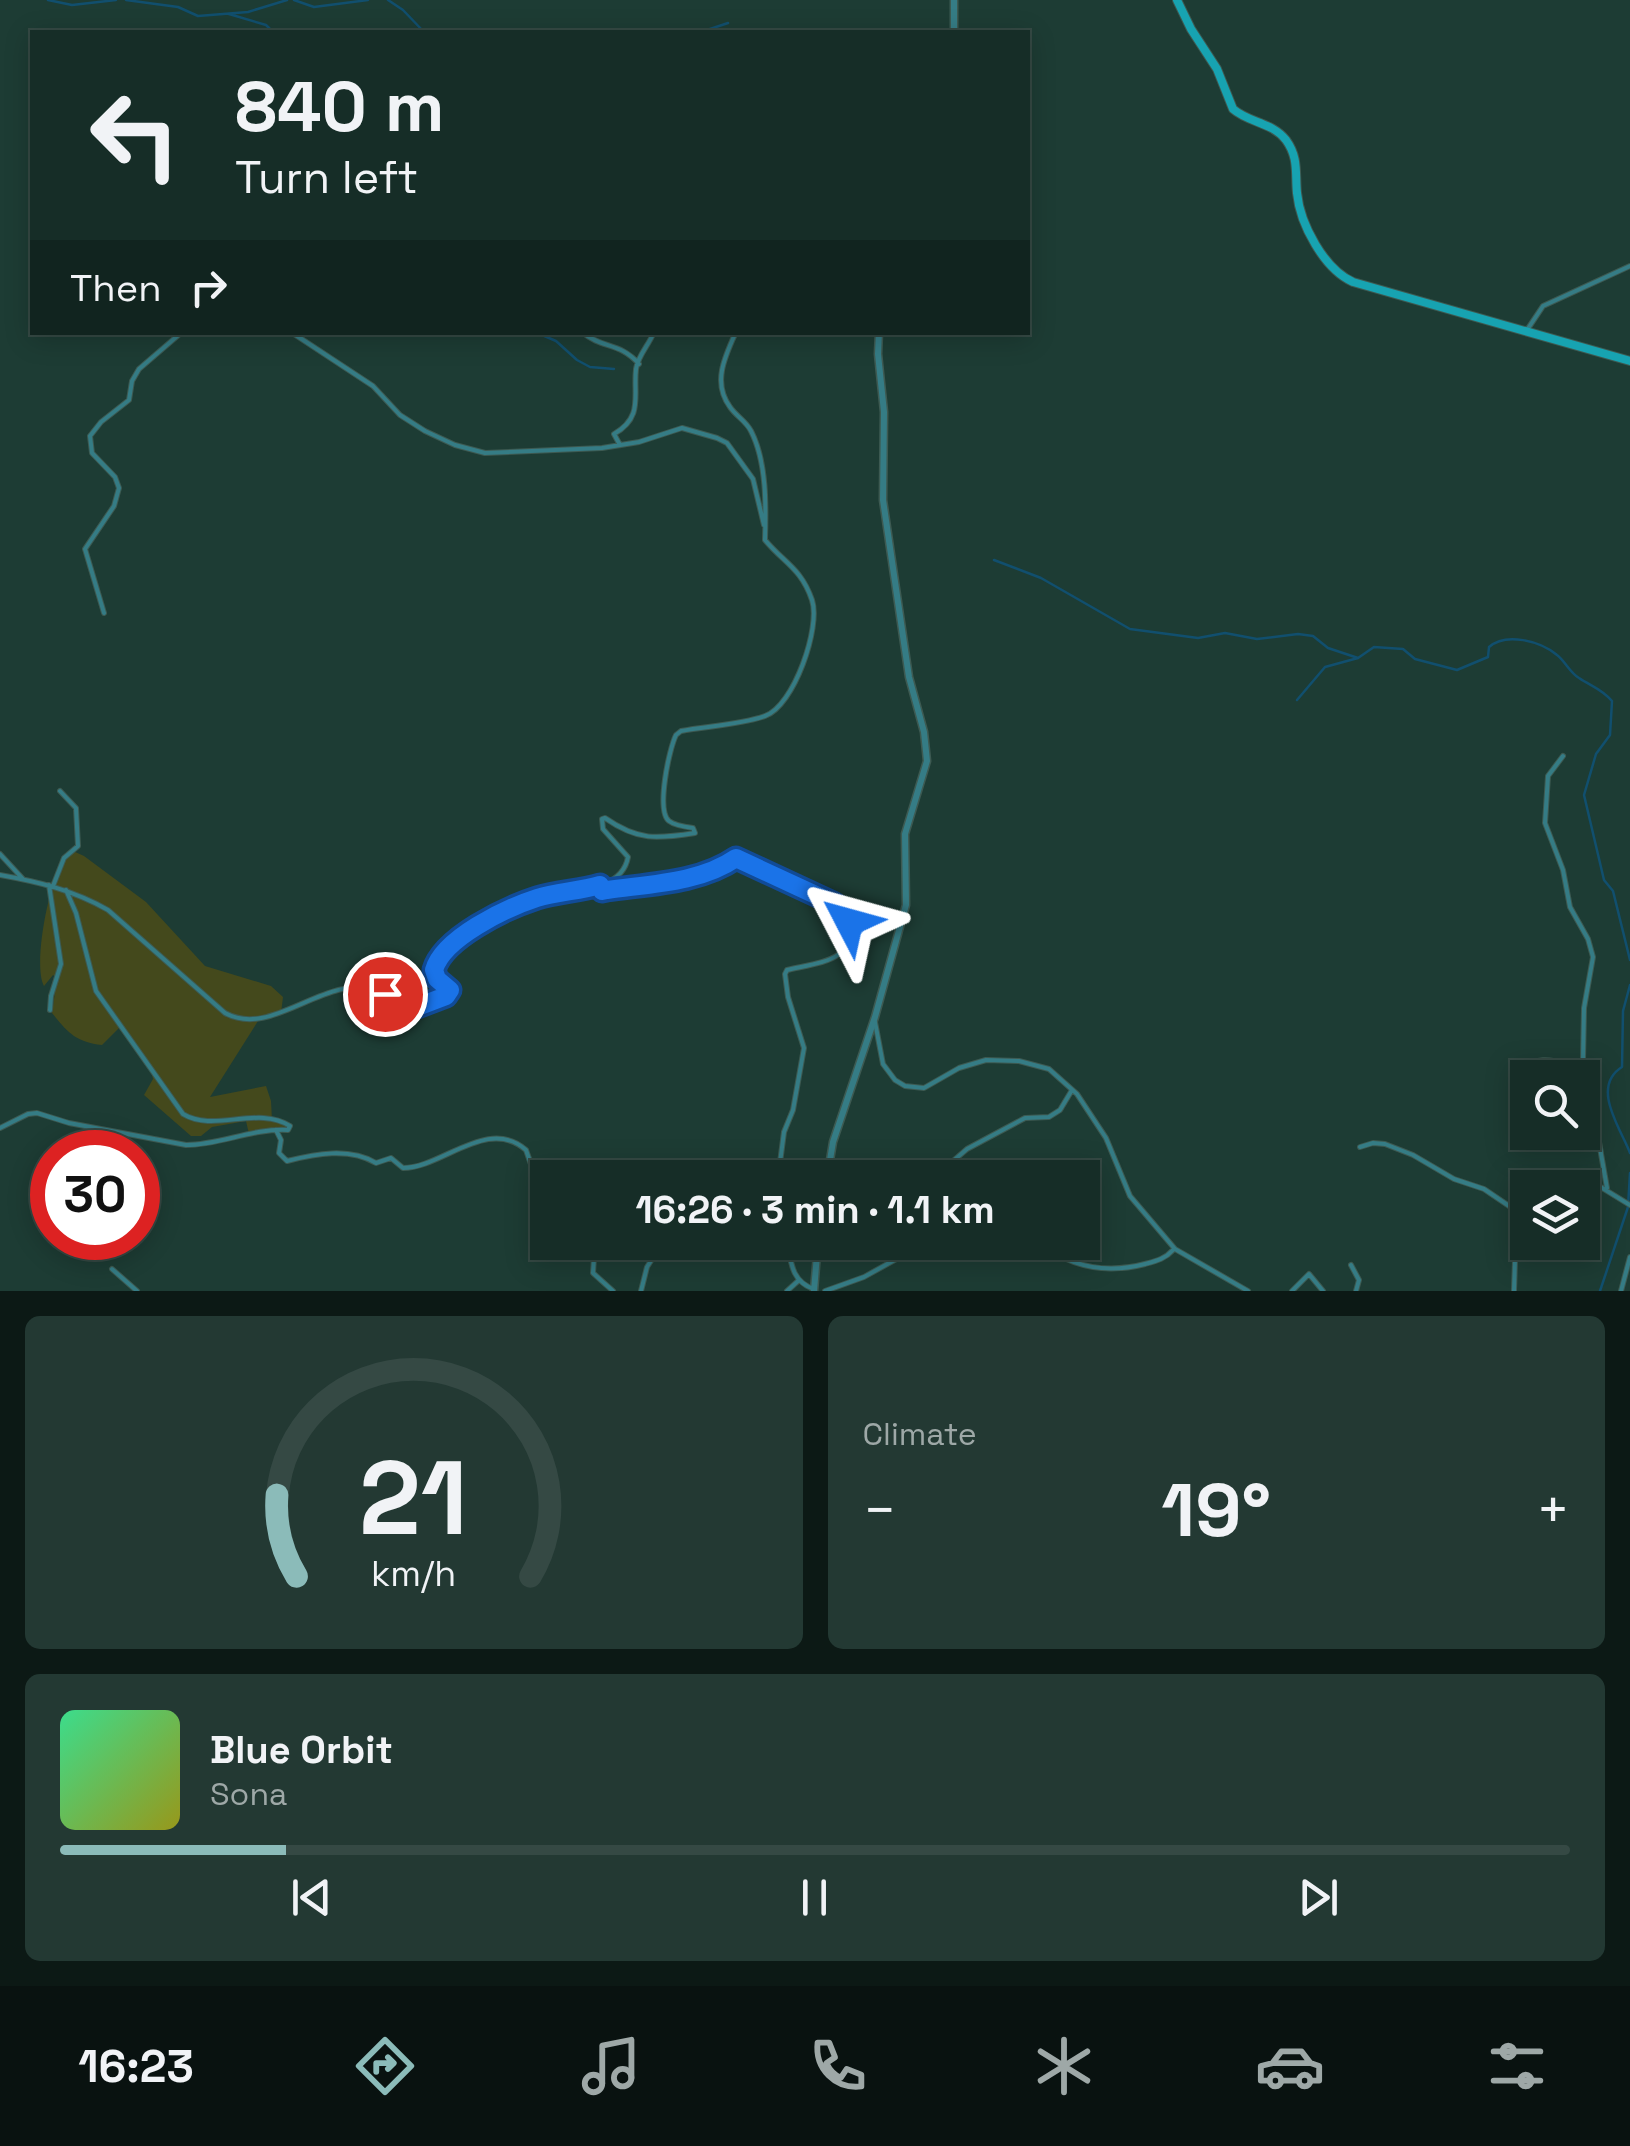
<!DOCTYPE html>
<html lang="en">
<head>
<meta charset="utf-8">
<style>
	body { margin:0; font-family:"Space Grotesk",sans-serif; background:#233933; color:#f1f3f6; height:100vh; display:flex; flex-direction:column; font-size:38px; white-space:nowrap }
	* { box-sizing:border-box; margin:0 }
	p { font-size:32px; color:#9ea8a7 }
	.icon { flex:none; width:55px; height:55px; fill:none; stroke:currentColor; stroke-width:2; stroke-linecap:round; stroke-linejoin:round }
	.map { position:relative; height:1291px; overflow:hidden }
	.details { display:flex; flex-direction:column; gap:25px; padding:25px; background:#0c1915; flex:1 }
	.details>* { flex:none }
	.guide { position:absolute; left:30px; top:30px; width:1000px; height:305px; border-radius:0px; box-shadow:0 5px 25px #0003,0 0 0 2px #354944; background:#162d27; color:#f1f3f6; overflow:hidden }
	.buttons { position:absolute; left:1510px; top:1060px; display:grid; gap:20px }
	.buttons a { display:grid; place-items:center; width:90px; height:90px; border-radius:0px; background:#162d27; box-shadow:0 5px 25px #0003,0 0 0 2px #354944; font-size:50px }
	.speed { position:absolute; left:30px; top:1130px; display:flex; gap:20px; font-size:50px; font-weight:700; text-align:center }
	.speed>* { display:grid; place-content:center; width:130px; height:130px; border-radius:50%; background:#162d27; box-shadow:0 5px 25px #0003,0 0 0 2px #354944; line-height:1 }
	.speed .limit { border:15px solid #d22; background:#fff; color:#111 }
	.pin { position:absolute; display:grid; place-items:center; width:85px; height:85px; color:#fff; margin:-42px; border:5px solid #fff; border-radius:50%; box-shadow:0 2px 10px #0007 }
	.me { position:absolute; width:110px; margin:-55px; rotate:309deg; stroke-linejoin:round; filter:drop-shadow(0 0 8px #0008) }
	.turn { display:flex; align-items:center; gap:35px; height:210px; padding:0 40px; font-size:45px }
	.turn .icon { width:130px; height:130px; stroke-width:2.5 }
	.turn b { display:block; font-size:70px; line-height:85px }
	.then { display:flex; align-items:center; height:95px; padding:0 40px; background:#0003; gap:20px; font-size:38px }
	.big { font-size:75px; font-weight:700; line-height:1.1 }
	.details .card { flex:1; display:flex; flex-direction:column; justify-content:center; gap:15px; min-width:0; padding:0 35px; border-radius:15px; background:#233933 }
	.details .dial { align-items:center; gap:0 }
	.dial svg { height:260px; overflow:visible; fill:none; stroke:#354944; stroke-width:7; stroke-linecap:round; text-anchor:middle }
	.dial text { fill:#f1f3f6; stroke:none }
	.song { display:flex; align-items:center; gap:30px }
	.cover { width:120px; height:120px; border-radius:15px; background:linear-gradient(135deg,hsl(150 70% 55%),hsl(60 70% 35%)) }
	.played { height:10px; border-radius:5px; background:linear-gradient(90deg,#8bbbb9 15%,#354944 15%) }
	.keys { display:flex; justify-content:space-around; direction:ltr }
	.heat { display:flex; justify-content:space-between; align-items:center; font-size:55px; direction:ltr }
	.details .tiles { flex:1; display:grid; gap:25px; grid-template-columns:1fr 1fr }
	.card:last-child { grid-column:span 2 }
	.trip { position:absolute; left:530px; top:1160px; width:570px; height:100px; border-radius:0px; background:#162d27; box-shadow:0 5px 25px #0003,0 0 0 2px #354944; font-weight:700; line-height:100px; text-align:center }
	.tabs { display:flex; height:160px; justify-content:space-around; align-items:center; background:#091210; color:#9ea8a7 }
	.tabs .icon { width:70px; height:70px }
	.tabs .on { color:#8bbbb9 }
	.tabs b { font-size:45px; color:#f1f3f6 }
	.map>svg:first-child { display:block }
	.green { fill:#44491c }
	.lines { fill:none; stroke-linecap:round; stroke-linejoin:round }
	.stream { stroke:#114f6e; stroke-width:2.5 }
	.minor-casing { stroke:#3d5a52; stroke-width:6 }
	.tertiary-casing { stroke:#3d5a52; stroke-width:9 }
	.secondary-casing { stroke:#3d5a52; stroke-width:10 }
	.minor { stroke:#357c85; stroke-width:4 }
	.tertiary { stroke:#357c85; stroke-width:6 }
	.secondary { stroke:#17a3b1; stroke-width:8 }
	.route-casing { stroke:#114b97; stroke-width:25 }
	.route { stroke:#1a73e8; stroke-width:18 }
</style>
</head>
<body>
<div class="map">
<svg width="1630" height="1291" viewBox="0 0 1630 1291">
	<rect width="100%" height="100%" fill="#1d3c34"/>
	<path class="green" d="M73,851L84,856L146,902L205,966L271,986L283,997L281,1013L258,1021L210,1097L266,1086L271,1101L272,1120L285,1122L289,1126L287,1130L249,1134L246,1121L212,1127L201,1136H191L144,1095L153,1079L150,1067L120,1027L102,1045C76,1042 68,1033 52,1013L57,978L53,975L44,986C33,966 48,890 59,870C62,864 68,857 73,851Z"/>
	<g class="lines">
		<path class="stream" d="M48,0L72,5L116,0
			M126,0L178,7L198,16L248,12L287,0
			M294,0L314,7L368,0
			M388,0L403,10L424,32
			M229,14L266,25L273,32
			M701,32L728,23
			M535,332L556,341L577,360L590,367L614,369
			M994,560L1041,578L1130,629L1198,638L1225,633L1257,639L1298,634L1313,636L1328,648L1358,658
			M1297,700L1325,667L1358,658L1374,647L1403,649L1415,659L1457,670L1488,657L1489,647C1506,632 1540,641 1557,655C1565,661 1570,673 1579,678C1591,686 1602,689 1612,701L1610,735L1596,754L1584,795L1604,880L1613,891L1630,960
			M1630,985L1623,1011L1622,1067C1590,1087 1621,1129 1630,1153
			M1600,1291L1628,1207L1630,1173"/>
		<defs>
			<path id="minor" d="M1527,330L1543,306L1630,266
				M291,332L373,386L400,415L425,431L455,445L485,453L602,448L639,442L682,428L717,438L727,443L753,479L764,525
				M582,332C602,349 620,342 639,364
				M620,445L614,434C644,417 633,395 636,369C638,355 649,345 654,332
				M104,613L85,549L114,506L119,488L115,477L92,453L90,436L101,422L129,400L132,381L139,369L182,332
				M1563,756L1548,776L1545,823L1563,870L1570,907L1588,939L1593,957L1584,1008L1583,1061L1592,1072V1102L1607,1188
				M0,854L23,879
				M0,875C39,882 73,890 108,910L225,1013C272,1039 323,974 379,989L392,1004L404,1012L446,996L450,990L437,979L434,970C443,938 510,904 541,897C569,890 622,893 628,857L603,829L602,819L605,818C638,841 657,839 695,833L693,828C686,827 674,825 669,821C656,811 669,749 676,735L681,731C707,726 739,725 765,716C794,706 821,627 812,600C801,568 784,563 765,540C766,507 767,462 751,431C746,421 736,416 730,407C712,383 725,356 736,332
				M49,885L61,964L51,996L50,1010
				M600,885L603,891H607C649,884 701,883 736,858L810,891L847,915C860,961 822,962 787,970L785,974L788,997L804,1048L793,1110L784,1132L778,1178
				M53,886L64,858L78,846L76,808L60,791
				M875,1022L883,1064L895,1080L905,1086L924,1088L959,1068L986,1060L1019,1061L1049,1069L1077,1094L1106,1138L1130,1196L1175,1249L1248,1291
				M1520,1074C1538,1049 1563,1065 1587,1068
				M0,1128L28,1114L37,1113L69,1123L186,1145C221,1145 252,1128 288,1130L290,1126C258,1105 214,1133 183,1114L96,991L76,913L66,890
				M276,1130L281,1140L279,1153L287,1161C315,1154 349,1147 376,1163L391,1158L403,1168C442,1168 488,1116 526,1150L539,1187L548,1196
				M1360,1147L1373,1143L1385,1144L1413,1155L1454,1179L1484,1189L1515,1210L1528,1228
				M886,1178H902
				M906,1178L945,1168L967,1149L1025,1118L1049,1117L1060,1110L1072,1090
				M1582,1192L1599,1186L1630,1205
				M595,1242L593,1273L613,1291
				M787,1242C791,1263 792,1282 814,1289
				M1039,1242C1071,1268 1106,1274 1145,1264C1156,1261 1165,1259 1173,1250
				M1351,1265L1359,1280L1356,1291
				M112,1269L137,1291
				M641,1291L647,1267L663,1242
				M787,1291L798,1281
				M825,1291L864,1277L927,1242
				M1292,1291L1309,1274L1323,1291
				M1514,1291L1515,1260L1528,1235
				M1621,1291L1630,1257"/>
			<path id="tertiary" d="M954,32V0
				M827,1178L833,1142L875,1017L906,905L905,834L927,761L924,732L909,677L883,500L884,412L878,354L879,332
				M814,1291L818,1242"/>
			<path id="secondary" d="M1177,0L1191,29L1217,69L1233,109C1249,123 1272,122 1286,140C1299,158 1295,173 1297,193C1300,224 1324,269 1353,282L1630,361"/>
		</defs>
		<use href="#minor" class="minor-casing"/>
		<use href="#tertiary" class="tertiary-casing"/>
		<use href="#secondary" class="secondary-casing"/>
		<use href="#minor" class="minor"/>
		<use href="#tertiary" class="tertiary"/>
		<use href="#secondary" class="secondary"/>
	</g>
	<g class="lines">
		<defs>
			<path id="route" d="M385,994L392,1004L404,1012L446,996L450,990L437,979L434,970C443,938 506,908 537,898C557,892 579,891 600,885L602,891L607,890C649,884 700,883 736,858L833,903L843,910L849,922"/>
		</defs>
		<use href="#route" class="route-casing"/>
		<use href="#route" class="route"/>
	</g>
</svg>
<div class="buttons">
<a><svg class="icon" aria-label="search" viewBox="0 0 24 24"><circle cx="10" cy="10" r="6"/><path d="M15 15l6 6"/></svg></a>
<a><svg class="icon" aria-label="layers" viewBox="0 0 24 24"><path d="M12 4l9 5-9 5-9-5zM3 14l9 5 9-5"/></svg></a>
</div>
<div class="speed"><div class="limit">30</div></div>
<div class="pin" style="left:385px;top:994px;background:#d93025"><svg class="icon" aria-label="arrive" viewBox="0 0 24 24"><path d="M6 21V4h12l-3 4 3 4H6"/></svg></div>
<svg class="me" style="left:849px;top:922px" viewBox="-20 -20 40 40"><path d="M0-17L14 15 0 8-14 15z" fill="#1a73e8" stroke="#fff" stroke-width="4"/></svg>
<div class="trip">16:26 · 3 min · 1.1 km</div>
<div class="guide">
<div class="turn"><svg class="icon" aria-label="left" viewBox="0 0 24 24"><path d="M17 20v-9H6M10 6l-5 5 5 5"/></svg><div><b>840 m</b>Turn left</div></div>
<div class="then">Then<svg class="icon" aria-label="right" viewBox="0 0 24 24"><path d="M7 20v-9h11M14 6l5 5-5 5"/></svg></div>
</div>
</div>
<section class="details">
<div class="tiles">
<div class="card dial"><svg viewBox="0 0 100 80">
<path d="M14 69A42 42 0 1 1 86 69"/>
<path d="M14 69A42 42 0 0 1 8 44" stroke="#8bbbb9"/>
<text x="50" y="56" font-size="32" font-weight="700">21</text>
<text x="50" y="72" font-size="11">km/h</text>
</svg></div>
<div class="card"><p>Climate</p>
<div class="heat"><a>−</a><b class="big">19°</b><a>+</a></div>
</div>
<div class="card">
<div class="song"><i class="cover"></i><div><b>Blue Orbit</b><p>Sona</p></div></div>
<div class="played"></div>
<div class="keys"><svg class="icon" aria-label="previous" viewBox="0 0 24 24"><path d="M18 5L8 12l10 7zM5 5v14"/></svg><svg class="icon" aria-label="pause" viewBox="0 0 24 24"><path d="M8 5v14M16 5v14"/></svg><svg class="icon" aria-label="next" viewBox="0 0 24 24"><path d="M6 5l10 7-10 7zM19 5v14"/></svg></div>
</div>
</div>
</section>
<nav class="tabs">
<b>16:23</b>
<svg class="icon on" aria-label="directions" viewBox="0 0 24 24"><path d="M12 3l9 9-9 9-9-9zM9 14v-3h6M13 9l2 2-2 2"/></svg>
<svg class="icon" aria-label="music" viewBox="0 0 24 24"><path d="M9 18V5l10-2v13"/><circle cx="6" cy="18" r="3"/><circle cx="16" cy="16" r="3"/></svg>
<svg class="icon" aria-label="phone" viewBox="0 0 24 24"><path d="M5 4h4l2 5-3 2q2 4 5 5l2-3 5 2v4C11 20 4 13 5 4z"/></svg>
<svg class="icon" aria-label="climate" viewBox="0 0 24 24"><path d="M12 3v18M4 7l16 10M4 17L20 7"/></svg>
<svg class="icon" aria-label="car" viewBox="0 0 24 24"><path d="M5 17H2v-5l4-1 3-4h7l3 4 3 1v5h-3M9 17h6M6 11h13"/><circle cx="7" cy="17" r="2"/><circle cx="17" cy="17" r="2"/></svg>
<svg class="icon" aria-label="filters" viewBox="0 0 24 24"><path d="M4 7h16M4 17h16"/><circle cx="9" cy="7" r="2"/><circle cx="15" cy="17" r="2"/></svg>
</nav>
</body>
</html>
